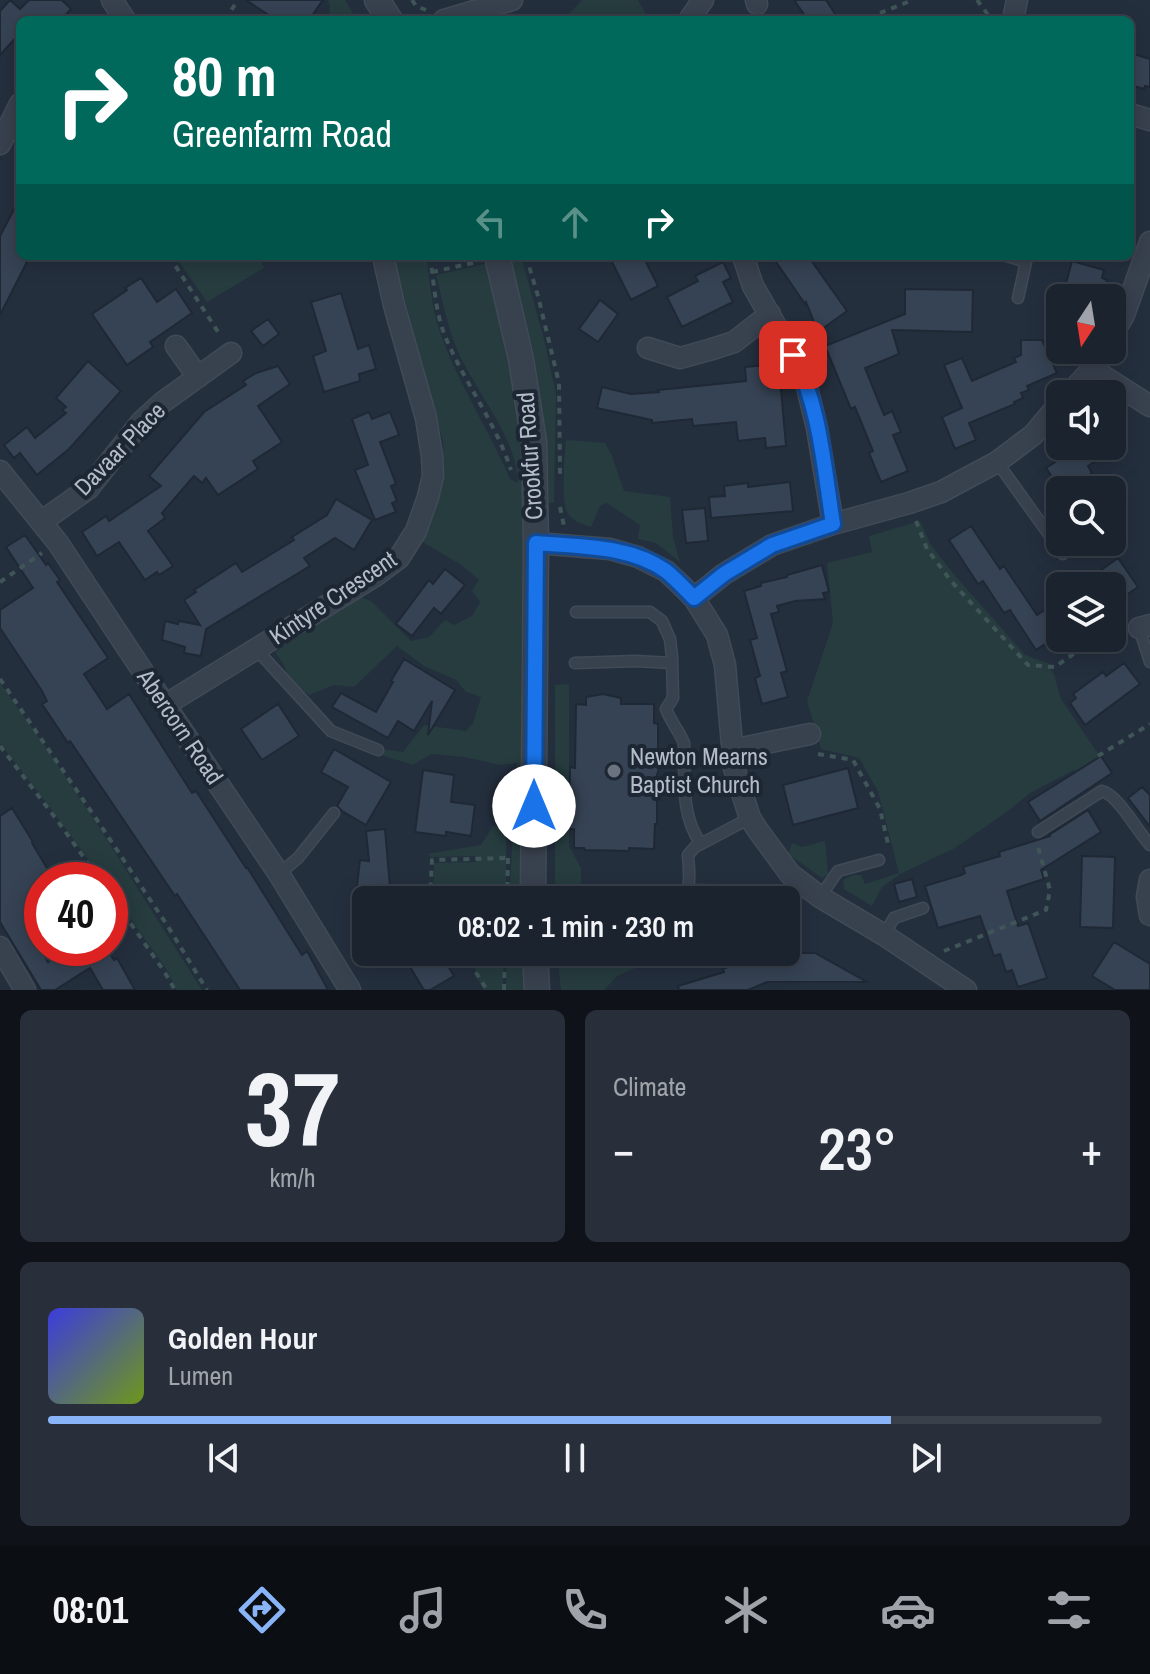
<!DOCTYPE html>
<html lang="en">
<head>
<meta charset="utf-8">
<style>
	body { margin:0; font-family:"Archivo Narrow",sans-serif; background:#282f3a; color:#f1f3f6; height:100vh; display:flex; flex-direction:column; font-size:30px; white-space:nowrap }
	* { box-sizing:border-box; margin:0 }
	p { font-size:26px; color:#a0a4aa }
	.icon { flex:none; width:44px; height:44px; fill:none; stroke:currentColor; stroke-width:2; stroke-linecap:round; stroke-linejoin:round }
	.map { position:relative; height:990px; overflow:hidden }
	.sheet { display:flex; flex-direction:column; gap:20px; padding:20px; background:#0f1319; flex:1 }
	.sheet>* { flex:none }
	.top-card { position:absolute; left:16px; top:16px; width:1118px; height:244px; border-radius:12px; box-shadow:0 4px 20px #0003,0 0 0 2px #39404a; background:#00695c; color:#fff; overflow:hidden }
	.needle { width:52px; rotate:192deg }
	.buttons { position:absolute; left:1046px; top:284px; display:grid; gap:16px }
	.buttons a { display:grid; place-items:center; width:80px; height:80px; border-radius:12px; background:#1b232e; box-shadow:0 4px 20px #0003,0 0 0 2px #39404a; font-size:40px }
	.speed { position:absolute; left:24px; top:862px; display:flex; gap:16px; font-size:40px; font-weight:700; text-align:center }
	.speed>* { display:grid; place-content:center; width:104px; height:104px; border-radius:50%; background:#1b232e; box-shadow:0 4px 20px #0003,0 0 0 2px #39404a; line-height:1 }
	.speed .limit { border:12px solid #d22; background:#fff; color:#111 }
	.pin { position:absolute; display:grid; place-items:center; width:68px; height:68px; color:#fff; margin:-34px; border-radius:16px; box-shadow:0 4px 12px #0006 }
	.me { position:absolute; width:88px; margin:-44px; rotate:0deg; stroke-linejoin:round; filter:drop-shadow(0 0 6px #0008) }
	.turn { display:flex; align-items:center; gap:28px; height:168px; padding:0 24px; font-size:36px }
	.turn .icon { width:104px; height:104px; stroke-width:2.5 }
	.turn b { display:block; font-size:56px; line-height:68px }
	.lanes { display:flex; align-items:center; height:76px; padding:0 24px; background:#0003; justify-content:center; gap:40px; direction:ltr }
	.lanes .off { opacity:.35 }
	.big { font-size:60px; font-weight:600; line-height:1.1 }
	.sheet .widget { flex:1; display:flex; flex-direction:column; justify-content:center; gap:12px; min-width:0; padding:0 28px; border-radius:12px; background:#282f3a }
	.sheet .dial { align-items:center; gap:0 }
	.dial b { font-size:104px; line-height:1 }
	.song { display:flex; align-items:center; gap:24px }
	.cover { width:96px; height:96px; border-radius:12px; background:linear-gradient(135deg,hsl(240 70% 55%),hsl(80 70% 35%)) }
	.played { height:8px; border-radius:4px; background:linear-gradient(90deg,#8ab4f8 80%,#39404a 80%) }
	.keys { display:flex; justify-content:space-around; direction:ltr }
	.heat { display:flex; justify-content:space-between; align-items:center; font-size:44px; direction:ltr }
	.sheet .tiles { flex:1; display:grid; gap:20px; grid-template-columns:1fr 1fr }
	.widget:last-child { grid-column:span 2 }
	.trip { position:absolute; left:352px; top:886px; width:448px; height:80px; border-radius:12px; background:#1b232e; box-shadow:0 4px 20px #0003,0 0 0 2px #39404a; font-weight:600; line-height:80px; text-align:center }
	.dock { display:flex; height:128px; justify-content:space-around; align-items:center; background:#0b0e12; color:#a0a4aa }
	.dock .icon { width:56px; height:56px }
	.dock .on { color:#8ab4f8 }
	.dock b { font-size:36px; color:#f1f3f6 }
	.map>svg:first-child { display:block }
	.green { fill:#263c3f }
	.building { fill:#364354; stroke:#1f2835; stroke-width:2 }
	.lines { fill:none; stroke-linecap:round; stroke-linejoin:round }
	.service-casing { stroke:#414a57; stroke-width:13 }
	.minor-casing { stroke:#414a57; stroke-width:23 }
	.tertiary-casing { stroke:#414a57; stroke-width:27 }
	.path { stroke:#3f5557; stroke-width:4; stroke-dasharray:6 6; stroke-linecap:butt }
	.service { stroke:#38414e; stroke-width:10 }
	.minor { stroke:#38414e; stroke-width:20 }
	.tertiary { stroke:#38414e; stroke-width:24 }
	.route-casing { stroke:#114b97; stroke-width:20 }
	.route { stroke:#1a73e8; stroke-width:14 }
	.worship-dot { fill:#6b7280; stroke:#1d2633; stroke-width:3 }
	.labels { text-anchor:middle; stroke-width:8; stroke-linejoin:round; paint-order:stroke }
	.street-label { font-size:24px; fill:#b4bcc9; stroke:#1d2633 }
	.poi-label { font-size:24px; fill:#b4bcc9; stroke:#1d2633; text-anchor:start }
</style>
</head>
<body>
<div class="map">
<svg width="1150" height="990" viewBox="0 0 1150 990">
	<rect width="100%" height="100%" fill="#242f3e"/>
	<path class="green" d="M328,0H345L357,20H329L330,7Z
		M582,0H638L649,20L598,17L563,20Z
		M175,256H259L264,268L207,302Z
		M393,256H426C430,281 432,311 441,335C459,385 489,430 510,479L518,483C516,434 474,391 456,347C447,324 442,299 436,275L485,264L491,278L510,357L519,426L525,509L521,680L525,762L521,843L520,900H509L517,763L500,765L465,757L431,754L413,765L378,754L383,749L403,752L424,725L466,731L473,723L481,697L466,692L456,680L424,666L397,646L354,687L334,685L309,695L289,680L284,665L275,652L361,597L371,601L411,641L429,637L445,620L454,625L472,616L480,602L472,591L479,580L460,564L421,541C438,509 444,478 443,442Z
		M508,256H521L545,343L556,394L554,503H549L543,416L534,354Z
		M566,440L605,443L612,456L624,491L670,497L673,537L680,562L656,543L638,539L640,525L607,503L600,506L591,527C583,525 573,521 568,514C560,501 565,456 566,440Z
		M920,521L931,545L952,572L1025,655L1047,663L1054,674L1061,699L1101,758L1083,769L1072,771L1030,793L1008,811L955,848L900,874L882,887L872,906L844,889L843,880L853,875H861L865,884L899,873L878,791L859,758L821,749L807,701L833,623L827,563L872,552L869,536Z
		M0,683L45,746L95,821L202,990H177L165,967L110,890V880H103L56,815L0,743Z
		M569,684V846L581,868V900H555V685Z
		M493,826L506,827V900H436L433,895L434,863L476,862V856L431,857L427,854L481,845Z
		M825,841L828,874L822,878L788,854L792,843L802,847Z
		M467,952H504L503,990H484L475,974L476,967Z
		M507,952H523L526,990H506Z
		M557,952H594L596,955L616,952H683L647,963L617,976L604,990H561Z"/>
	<path class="building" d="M10,0L20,9L29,0H62L71,9L61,20H20V33L0,55V11Z
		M246,0H323L309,20H276Z
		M794,0H826L839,20H808Z
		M1134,54L1150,59V87L1145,86L1144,89L1130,85V67Z
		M20,198V256H30L0,315V236Z
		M609,256H643L658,286L631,300Z
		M772,256H808L847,311L818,332L806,302L805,304Z
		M1072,261L1104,270L1102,278L1107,280L1103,298H1062Z
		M723,262L731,278L723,282L733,302L682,327L667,297L698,281L695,276Z
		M141,278L157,302L176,289L192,313L150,342L153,347L127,365L92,314L127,290L125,288Z
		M905,289L973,290L972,332L892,330L899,354L865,368L884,415L892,411L901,432L893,435L908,471L881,482L869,453L873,451L855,407L851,409L825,346L905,314Z
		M341,293L358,349L369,345L376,369L359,374L360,381L324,392L313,356L326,351L311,302Z
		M600,300L618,314L598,342L579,329Z
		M268,319L279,334L263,346L251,331Z
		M1021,340H1042L1057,373L1027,386L1029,390L1021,393L1023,398L1014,402L1015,404L969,423L976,440L955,449L942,417L962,408L944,365L962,358L972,381L1016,362L1014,358L1021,355Z
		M88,361L121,391L69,449L37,475L20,453L14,458L4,445L27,427L35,438L66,413L62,410L66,407L56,398Z
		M766,365L767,369L779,367L786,446L766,448L765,438L738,441L736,422L693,426L692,419L652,423V420L597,408L602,387L631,394L659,392L658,390L746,381L745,367Z
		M278,366L290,384L258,406L282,442L253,461L258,469L218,495L206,478L202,483L194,476L162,513L165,518L148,531L173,566L159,575L157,572L145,580L119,542L97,556L82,532L106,516L109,521L161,486L149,476L204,412L246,385L243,381L256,373Z
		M369,412L372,419L390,412L399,435L380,442L396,484L391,486L397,501L392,503L396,512L375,520L355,470L368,465L352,419Z
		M1080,446H1118L1088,466L1092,473L1066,490H1061L1046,468Z
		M790,482L793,511L711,518L709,497L725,496L724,486L748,483V487Z
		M336,499L372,520L354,550L335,538L304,558L310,566L206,629L201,656L184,653L185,647L162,640L165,621L178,624L179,621L200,625L184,600L196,592L194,590L236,563L242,572L294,540L292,537L327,515Z
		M705,508L708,541L686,543L682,510Z
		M971,526L1000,569L1004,566L1037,615L1044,610L1046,613L1060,603V634L1036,650L1010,610L1004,613L983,581L978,584L949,540Z
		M25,535L46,565L48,563L60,580L57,582L108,658L84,674L107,709L129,694L192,793L196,791L246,868L247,867L302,955L307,951L328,990H240L177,894L175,896L70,741L68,743L42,704L47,701L42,691L0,628V610L33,588L6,547Z
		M1118,558L1138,587L1122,598L1119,594L1112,599V586H1102L1094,575Z
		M822,565L829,592L823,593L825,599L795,601L777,606L779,612L771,614L787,671L781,673L788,697L762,704L755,678L760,676L750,640L757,638L744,591L761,586V583L787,577V575Z
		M445,569L465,585L441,614L434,608L412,636L396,624L429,580L433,584Z
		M404,659L455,690L428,735L432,701L414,731L398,721L388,738L332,707L341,693L376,712L393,682L391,681Z
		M1124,663L1140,684L1085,725L1070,703L1076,698L1073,694L1103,672L1106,676Z
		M603,694L621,698V704H654V723L658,724V750L661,762L657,775V824H655L654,849L629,848V851L585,850L584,848H574V829H569L570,767L575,768L576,704L586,705V697Z
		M278,704L299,736L262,760L241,729Z
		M334,749L391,782L366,825L342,811L337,806L348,787L321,772Z
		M1101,756L1112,773L1040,821L1028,802Z
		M848,768L858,808L793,825L783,785Z
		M423,770L454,775L451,802L475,805L471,836L446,832V836L415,832Z
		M1142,787L1150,795V827L1128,798Z
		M12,808L33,842L32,843L54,880H42V916L27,925L48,962L71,948H107L114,960L117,958L135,990H103L90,968L55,990H41L0,922V816Z
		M1088,810L1101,832L1041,870L1044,879L1007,891L1018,926L1028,923L1047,978L1018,987L1012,970L1006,972L1000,954L994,956L980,916L938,928L925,886L961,875L965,873L963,867L1000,856L999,852L1050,836L1049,835Z
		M385,829L391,898L356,894L360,860L369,861L366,831Z
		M1082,856L1115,857L1113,928L1080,927Z
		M912,879L917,897L899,902L894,884Z
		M1114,942L1150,964V990H1115L1092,976Z
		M401,952H440L454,976L430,990H424Z
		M761,953H815L867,982H767L748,990H679L678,986L724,972L723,969Z"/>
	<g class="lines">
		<defs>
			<path id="service" d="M1007,256L1026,262L1018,298
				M997,462L1063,554
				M576,612H650L662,621L670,639L672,657L673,698L666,709C671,722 679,731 684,743C685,777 680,815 701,844
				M1139,628L1150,662
				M256,649L331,731L378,750
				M575,663L636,661L672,663
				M1038,832L1102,791C1118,795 1137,831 1150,845
				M279,874L298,858L334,813
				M688,890L748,891
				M820,897L838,871L879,860
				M682,900C692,888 689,870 688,855L695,847L750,818
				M884,935L894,918L923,908"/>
			<path id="minor" d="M112,0L125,20
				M756,0L757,4
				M444,20L512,0
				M689,20L703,0
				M1013,20L1017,0
				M1130,114L1150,120
				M0,144L20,104
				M743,256L753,286L804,375L817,428L833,524
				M1112,335L1124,315L1150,242
				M176,346L198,377
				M648,348L680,358L709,350L734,342L770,314
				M1092,369L1150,406
				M1069,394L1092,369L1103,350
				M0,471L58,543L165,705L279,874L350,990
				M41,522L89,488L141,422L163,402L231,353
				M536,543L610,549L638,557L666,571L681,585L694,598L717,635L725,665L734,768L750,818L757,829L790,874L820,897L884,935L966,990
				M694,598L724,574L772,545L833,524L909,503L941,492L997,462L1033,435L1060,403
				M1139,628L1150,625
				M165,705L375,576L399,558L416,531L428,497L433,476L432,456L426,418L394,305L383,256
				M732,750L810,734
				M1150,880L1147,897L1150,915
				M0,947L25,990"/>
			<path id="tertiary" d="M377,0L390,20
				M497,256L521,359L534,442L536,543L533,900
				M535,952L537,990"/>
		</defs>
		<use href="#service" class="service-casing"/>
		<use href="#minor" class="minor-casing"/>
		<use href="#tertiary" class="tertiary-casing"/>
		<path class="path" d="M412,0L416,6L426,10
			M977,0L992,20
			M880,13L913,0
			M225,20L238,0
			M169,256L220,335
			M430,256C434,282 435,311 445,336C464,382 496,423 511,470
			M526,256L538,296L559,383L560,474
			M432,272L477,262
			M560,507L564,526
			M916,521L927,549L951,581L1028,665L1055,667L1096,638
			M0,582L42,553
			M1112,626L1118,622L1121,623
			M0,679L95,817L167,925L207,990
			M0,746L57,820L100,880
			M818,754L853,760L880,809L889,848
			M1098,756L1150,724
			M110,894L164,971L175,990
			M432,900L430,897L432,860L508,858
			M507,900L508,858
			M944,951L1046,910L1050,890L1038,847
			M463,952L487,990
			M504,990L505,952"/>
		<use href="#service" class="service"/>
		<use href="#minor" class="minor"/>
		<use href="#tertiary" class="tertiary"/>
	</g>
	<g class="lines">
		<defs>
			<path id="route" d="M534,806L536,543C579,547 630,545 666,571C676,579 685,589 694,598L724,574L772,545L833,524C824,468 820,405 793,355"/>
		</defs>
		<use href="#route" class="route-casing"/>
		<use href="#route" class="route"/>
	</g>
	<circle class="worship-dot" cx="614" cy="771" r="8"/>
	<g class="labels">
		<g class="street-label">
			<text transform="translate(120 449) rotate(-46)" y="8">Davaar Place</text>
			<text transform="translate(530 456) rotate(-94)" y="8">Crookfur Road</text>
			<text transform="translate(333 598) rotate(-34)" y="8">Kintyre Crescent</text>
			<text transform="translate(180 727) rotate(56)" y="8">Abercorn Road</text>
		</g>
		<g class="poi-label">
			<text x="630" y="765">Newton Mearns<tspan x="630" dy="28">Baptist Church</tspan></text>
		</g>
	</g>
</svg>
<div class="buttons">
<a><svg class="needle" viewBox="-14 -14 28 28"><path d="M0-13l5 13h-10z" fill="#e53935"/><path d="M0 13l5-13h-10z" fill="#a0a4aa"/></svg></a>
<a><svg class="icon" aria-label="sound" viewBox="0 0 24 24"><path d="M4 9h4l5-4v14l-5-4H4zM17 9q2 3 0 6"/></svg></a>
<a><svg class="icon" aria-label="search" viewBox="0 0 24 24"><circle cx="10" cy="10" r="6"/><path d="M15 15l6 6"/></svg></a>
<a><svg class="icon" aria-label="layers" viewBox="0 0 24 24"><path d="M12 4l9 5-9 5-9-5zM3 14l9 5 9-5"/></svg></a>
</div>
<div class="speed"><div class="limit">40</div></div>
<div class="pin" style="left:793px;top:355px;background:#d93025"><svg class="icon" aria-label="arrive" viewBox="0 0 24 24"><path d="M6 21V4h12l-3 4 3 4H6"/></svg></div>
<svg class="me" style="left:534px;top:806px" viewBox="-20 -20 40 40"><circle r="19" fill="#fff"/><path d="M0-13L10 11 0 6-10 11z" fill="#1a73e8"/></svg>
<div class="trip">08:02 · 1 min · 230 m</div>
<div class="top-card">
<div class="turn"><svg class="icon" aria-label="right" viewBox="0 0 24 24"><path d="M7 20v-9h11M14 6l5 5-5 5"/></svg><div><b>80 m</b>Greenfarm Road</div></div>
<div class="lanes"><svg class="icon off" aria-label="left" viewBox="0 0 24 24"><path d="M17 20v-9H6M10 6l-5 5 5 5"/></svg><svg class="icon off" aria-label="ahead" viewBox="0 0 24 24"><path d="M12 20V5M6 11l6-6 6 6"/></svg><svg class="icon" aria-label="right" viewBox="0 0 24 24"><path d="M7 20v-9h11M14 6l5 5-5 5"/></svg></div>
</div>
</div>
<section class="sheet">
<div class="tiles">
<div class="widget dial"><b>37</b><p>km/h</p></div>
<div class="widget"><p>Climate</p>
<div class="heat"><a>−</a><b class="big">23°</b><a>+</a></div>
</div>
<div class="widget">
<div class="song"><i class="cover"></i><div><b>Golden Hour</b><p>Lumen</p></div></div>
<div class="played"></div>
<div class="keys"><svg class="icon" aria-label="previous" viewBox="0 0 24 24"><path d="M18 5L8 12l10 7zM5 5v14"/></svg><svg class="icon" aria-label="pause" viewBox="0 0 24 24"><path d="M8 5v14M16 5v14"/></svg><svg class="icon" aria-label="next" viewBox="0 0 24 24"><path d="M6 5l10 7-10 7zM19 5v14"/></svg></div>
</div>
</div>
</section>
<nav class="dock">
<b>08:01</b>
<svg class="icon on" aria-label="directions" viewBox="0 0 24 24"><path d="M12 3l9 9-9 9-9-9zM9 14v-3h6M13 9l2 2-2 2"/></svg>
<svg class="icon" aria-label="music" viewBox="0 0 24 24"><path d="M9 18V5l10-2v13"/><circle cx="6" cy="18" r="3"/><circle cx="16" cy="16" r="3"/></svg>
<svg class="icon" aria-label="phone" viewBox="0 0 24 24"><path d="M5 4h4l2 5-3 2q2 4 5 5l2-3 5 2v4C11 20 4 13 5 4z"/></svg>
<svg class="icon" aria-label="climate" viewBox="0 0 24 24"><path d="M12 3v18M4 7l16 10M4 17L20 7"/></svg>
<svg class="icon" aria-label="car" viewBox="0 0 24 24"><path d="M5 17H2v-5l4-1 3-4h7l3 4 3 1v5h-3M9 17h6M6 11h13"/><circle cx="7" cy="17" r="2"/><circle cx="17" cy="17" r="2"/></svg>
<svg class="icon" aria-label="filters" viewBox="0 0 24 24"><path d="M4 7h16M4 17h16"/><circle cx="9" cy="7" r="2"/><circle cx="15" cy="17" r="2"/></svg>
</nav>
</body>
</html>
